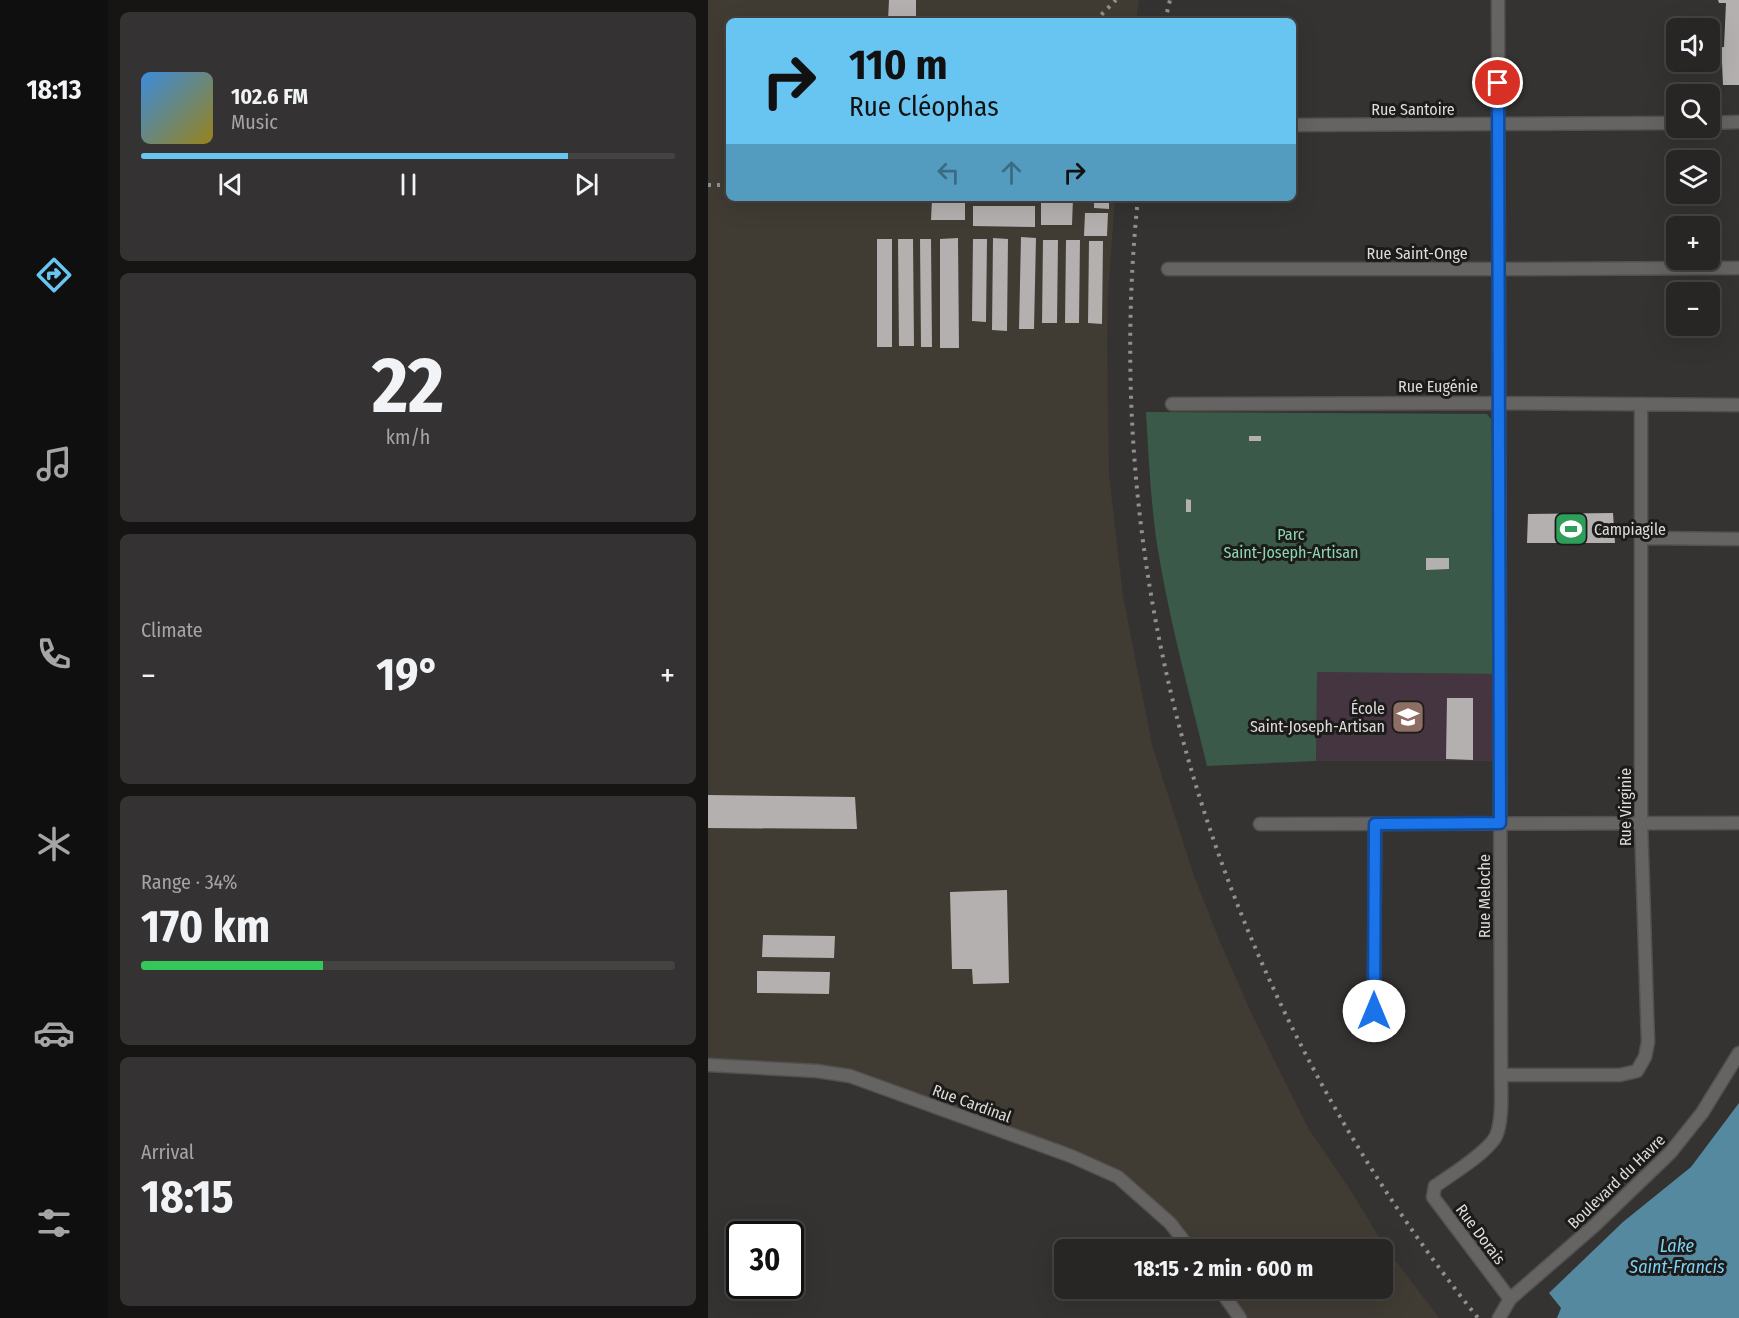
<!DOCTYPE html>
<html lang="en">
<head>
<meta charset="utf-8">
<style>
	body { margin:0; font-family:"Fira Sans Condensed",sans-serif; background:#343232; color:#f1f3f6; height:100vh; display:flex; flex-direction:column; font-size:22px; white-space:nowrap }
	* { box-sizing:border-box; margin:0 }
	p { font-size:20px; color:#a5a5a7 }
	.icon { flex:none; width:33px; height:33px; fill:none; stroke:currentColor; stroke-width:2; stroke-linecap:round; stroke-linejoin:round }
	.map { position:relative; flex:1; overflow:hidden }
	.details { display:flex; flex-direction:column; gap:12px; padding:12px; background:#161514; width:600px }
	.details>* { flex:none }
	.banner { position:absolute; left:18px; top:18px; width:570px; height:183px; border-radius:9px; box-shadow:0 6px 24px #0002,0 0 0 2px #444342; background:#68c4f0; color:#111; overflow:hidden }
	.tools { position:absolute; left:958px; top:18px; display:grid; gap:12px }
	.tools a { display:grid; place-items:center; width:54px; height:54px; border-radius:9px; background:#282625; box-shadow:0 6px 24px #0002,0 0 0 2px #444342; font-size:30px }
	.speed { position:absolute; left:18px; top:1221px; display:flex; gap:12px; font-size:30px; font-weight:700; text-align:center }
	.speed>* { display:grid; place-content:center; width:78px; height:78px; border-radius:50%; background:#282625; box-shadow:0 6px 24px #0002,0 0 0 2px #444342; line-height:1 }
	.speed .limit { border:3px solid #111; border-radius:9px; background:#fff; color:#111 }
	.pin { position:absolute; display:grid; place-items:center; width:51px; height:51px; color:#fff; margin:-26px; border:3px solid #fff; border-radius:50%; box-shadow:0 2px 6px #0007 }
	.me { position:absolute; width:66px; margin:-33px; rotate:0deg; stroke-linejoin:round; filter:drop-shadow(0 0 4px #0008) }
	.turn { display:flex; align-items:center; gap:21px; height:126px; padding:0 24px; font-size:27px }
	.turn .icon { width:78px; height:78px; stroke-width:2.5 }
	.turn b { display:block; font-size:42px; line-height:51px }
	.lanes { display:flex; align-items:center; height:57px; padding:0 24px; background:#0003; justify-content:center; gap:30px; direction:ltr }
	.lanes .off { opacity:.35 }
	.big { font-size:45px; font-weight:700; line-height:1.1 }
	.details .tile { flex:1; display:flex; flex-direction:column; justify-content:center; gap:9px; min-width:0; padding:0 21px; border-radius:9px; background:#343232 }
	.details .dial { align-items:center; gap:0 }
	.dial b { font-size:78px; line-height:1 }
	.song { display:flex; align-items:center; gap:18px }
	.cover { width:72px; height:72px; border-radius:9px; background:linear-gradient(135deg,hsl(210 70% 55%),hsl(50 70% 35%)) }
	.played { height:6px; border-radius:3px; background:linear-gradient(90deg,#68c4f0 80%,#444342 80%) }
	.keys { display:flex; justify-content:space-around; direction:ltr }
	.heat { display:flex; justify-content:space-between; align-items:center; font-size:33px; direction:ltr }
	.charge { height:9px; border-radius:4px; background:linear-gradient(90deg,#34c759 34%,#444342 0) }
	.trip { position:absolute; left:346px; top:1239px; width:339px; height:60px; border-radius:9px; background:#282625; box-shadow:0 6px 24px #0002,0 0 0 2px #444342; font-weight:700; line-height:60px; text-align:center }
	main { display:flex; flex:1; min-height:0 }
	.dock { display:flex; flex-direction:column; width:108px; justify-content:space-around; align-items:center; background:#100f0f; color:#a5a5a7 }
	.dock .icon { width:42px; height:42px }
	.dock .on { color:#68c4f0 }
	.dock b { font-size:27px; color:#f1f3f6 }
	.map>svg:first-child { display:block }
	.built { fill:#403b33 }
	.education { fill:#453541 }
	.green { fill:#3a5948 }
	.water { fill:#55899f }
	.building { fill:#b4b0af }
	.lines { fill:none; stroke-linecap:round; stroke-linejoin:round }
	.minor-casing { stroke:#52514f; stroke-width:15 }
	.minor { stroke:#666462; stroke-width:12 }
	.rail { stroke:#92908e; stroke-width:4; stroke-dasharray:3 6; stroke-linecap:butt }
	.route-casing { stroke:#114b97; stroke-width:15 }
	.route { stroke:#1a73e8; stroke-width:10 }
	.labels { text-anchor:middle; stroke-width:6; stroke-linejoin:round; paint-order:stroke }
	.street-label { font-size:16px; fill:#dddcda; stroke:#1c1b1a }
	.poi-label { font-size:16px; fill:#dddcda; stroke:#1c1b1a; text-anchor:start }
	.park-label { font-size:16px; fill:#8bd7b0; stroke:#1c1b1a }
	.water-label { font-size:18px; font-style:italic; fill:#7ed2f5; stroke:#1c1b1a }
</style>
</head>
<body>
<main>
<nav class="dock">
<b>18:13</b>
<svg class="icon on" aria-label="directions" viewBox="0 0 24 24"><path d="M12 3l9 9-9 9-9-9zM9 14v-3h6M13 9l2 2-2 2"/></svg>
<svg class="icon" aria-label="music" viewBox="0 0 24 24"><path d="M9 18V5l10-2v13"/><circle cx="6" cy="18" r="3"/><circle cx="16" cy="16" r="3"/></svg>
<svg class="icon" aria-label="phone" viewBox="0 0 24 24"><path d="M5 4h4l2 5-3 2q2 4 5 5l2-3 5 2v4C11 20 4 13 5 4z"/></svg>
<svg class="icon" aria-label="climate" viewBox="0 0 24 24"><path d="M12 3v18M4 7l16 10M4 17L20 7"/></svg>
<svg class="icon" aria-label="car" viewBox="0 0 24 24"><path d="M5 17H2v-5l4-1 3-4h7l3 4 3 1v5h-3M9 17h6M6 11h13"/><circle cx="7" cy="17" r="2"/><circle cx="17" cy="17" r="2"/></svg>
<svg class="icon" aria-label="filters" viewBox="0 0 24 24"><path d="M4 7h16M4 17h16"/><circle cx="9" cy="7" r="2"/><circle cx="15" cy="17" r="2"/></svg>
</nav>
<section class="details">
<div class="tile">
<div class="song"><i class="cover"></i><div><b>102.6 FM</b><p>Music</p></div></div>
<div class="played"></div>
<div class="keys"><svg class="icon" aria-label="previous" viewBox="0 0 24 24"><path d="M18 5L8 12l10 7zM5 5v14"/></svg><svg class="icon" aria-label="pause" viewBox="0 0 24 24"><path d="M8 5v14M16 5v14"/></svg><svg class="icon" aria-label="next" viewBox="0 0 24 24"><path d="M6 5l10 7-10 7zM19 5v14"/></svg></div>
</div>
<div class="tile dial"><b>22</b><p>km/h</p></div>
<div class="tile"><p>Climate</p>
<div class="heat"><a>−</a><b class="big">19°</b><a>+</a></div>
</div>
<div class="tile"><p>Range · 34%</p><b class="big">170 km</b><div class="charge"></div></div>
<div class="tile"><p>Arrival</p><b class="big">18:15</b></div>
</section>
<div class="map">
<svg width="1031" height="1318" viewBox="0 0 1031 1318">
	<rect width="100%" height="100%" fill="#353331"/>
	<path class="built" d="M0,0H431L428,21H21V198H407L400,293L399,344L401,475L415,596L444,745L486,876L512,942L541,1008L571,1070L600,1128L639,1185L678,1248L731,1318H532L511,1289L675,1288V1250L483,1249L410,1177L142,1076L0,1065Z"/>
	<path class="education" d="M609,672L791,674L792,761H608Z"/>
	<path class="green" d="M438,412L779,414L783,419L791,674L609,672L608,761L499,766C483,699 464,631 452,562C443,513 441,462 438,412Z"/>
	<path class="water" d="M1031,1103V1318H849L853,1308L841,1293L915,1222L983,1167Z"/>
	<path class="building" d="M181,0H208V21H180Z
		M1010,0H1031V85H1015L1014,62L1002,63V48L1016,47L1018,3H1011Z
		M333,198H365L364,225H333Z
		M386,198H401V209L386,208Z
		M224,199H257V220H223Z
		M265,206H327V227L265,226Z
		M377,213H400L399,236H376Z
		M313,237L328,238L326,329H311Z
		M250,238L251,348H232V239Z
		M285,238L300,239L299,331L284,330Z
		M169,239H184V347H169Z
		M190,239H205L206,346H191Z
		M212,239H223L224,347H213Z
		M265,239H279L278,322L264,321Z
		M335,240H350L349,323H334Z
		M358,240H372L371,323H357Z
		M381,241H395L394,324L380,323Z
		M541,436H553V441H541Z
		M478,499L483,500V512H478Z
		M905,513L907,543H819L820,514Z
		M718,558H741V569L718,570Z
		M739,698H765V760L738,759Z
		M0,795L147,797L149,829L0,828Z
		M299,890L301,983L265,984L264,969H244L242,892Z
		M55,935L127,936L126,958L54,957Z
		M49,971L122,972L121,994L49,993Z"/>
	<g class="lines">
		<defs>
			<path id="minor" d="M790,0L793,1075C793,1092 795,1120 788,1136C780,1152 743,1175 727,1186L725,1197L802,1299
				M1002,123L1031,122
				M585,125L969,123
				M460,269H791L1031,268
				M464,404L791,403L1031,405
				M934,538L1031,539
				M552,824L1031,823
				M666,1011L667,824
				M0,1065L109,1071L142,1076L363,1156L410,1177L462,1223L483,1250
				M793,1075H912L929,1071L937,1057L940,1042L933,823V404
				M511,1288L532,1318
				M791,1318L802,1299L886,1226L962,1153L994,1113L1031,1053"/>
		</defs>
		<use href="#minor" class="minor-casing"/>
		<use href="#minor" class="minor"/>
		<path class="rail" d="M387,21L408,0
			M457,21L462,0
			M0,185H21
			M430,198C388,600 518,1005 770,1318"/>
	</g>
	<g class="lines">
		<defs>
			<path id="route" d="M666,1011L667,824L792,823L790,83"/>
		</defs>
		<use href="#route" class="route-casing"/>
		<use href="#route" class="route"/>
	</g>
	<defs>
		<symbol id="stadium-square" viewBox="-11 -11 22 22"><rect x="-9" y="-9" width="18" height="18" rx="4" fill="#2e9e5b" stroke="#1c1b1a"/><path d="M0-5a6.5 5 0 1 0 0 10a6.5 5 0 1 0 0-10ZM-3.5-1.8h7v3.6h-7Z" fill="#fff"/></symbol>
		<symbol id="school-square" viewBox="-11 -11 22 22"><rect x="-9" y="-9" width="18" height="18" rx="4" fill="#8d6e63" stroke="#1c1b1a"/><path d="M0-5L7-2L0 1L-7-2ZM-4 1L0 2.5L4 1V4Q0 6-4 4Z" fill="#fff"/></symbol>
	</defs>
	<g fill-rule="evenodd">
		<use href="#stadium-square" x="844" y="510" width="38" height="38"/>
		<use href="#school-square" x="681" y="698" width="38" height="38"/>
	</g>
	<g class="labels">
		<g class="street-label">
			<text x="705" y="115">Rue Santoire</text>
			<text x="709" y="259">Rue Saint-Onge</text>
			<text x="730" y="392">Rue Eugénie</text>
			<text transform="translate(917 807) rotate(-90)" y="6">Rue Virginie</text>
			<text transform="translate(776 896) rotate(-90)" y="6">Rue Meloche</text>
			<text transform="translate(264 1103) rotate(20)" y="6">Rue Cardinal</text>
			<text transform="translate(908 1181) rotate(-44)" y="6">Boulevard du Havre</text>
			<text transform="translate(773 1234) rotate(53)" y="6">Rue Dorais</text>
		</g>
		<g class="poi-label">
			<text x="886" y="535">Campiagile</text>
			<text x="677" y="714" text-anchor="end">École<tspan x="677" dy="18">Saint-Joseph-Artisan</tspan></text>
		</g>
		<g class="park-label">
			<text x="583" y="540">Parc<tspan x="583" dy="18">Saint-Joseph-Artisan</tspan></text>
		</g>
		<g class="water-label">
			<text x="969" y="1252">Lake<tspan x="969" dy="21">Saint-Francis</tspan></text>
		</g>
	</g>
</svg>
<div class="tools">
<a><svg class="icon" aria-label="sound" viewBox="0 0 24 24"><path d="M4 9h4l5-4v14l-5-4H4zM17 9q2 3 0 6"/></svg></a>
<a><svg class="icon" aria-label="search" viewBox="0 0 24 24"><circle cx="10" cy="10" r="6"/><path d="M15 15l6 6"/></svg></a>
<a><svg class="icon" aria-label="layers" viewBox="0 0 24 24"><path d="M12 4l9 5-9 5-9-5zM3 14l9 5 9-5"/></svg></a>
<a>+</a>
<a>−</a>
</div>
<div class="speed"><div class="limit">30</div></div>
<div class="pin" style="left:790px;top:83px;background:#d93025"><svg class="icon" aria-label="arrive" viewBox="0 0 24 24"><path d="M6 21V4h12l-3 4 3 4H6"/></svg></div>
<svg class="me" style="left:666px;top:1011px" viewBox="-20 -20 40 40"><circle r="19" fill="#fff"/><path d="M0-13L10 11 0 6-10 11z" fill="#1a73e8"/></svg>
<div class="trip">18:15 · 2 min · 600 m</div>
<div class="banner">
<div class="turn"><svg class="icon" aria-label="right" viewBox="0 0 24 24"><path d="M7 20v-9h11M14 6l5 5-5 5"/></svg><div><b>110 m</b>Rue Cléophas</div></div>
<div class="lanes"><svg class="icon off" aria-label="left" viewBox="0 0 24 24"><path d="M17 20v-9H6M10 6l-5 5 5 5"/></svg><svg class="icon off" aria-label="ahead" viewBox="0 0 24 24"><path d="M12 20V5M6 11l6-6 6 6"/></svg><svg class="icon" aria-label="right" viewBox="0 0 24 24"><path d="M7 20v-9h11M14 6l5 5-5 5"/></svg></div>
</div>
</div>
</main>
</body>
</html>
